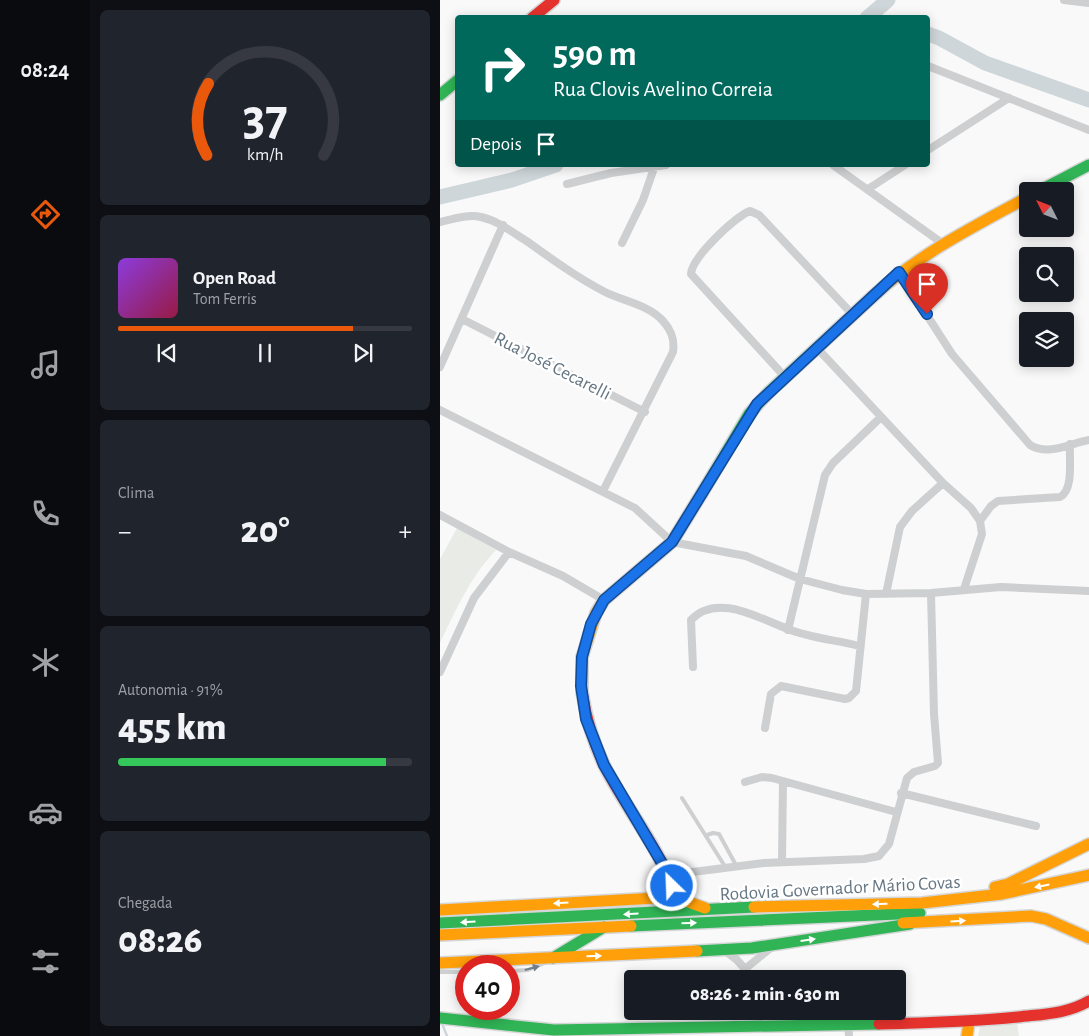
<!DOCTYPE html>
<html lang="pt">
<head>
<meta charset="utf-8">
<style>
	body { margin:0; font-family:"Alegreya Sans",sans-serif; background:#20242c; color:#f1f3f6; height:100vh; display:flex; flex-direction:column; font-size:19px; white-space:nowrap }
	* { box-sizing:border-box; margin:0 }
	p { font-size:16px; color:#9ea1a6 }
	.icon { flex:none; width:28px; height:28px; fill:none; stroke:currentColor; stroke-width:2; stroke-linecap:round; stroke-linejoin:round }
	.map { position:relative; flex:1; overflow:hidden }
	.sheet { display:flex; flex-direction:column; gap:10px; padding:10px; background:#0d0f14; width:350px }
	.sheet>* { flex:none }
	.top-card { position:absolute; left:15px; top:15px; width:475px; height:152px; border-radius:5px; box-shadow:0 2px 12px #0003; background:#00695c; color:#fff; overflow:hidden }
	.needle { width:32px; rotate:312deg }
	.controls { position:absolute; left:579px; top:182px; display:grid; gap:10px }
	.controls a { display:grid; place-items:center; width:55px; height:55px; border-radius:5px; background:#171b24; box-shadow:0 2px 12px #0003; font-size:25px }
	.speed { position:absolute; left:15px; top:955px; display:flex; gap:10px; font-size:25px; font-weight:700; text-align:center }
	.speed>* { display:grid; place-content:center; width:65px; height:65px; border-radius:50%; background:#171b24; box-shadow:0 2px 12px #0003; line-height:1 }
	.speed .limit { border:8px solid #d22; background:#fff; color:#111 }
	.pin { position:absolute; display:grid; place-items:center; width:42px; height:42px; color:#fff; margin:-51px -21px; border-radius:50% 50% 50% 0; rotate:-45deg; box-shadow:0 0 5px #0007 }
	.pin .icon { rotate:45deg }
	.me { position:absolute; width:55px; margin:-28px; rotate:336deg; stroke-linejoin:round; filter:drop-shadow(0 0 4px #0008) }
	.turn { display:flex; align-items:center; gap:18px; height:105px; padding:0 15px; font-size:22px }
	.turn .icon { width:65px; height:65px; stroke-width:2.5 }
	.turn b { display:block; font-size:35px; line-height:42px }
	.then { display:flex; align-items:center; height:48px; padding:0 15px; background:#0003; gap:10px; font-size:19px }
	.big { font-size:38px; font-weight:800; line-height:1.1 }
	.sheet .card { flex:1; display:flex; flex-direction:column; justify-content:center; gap:8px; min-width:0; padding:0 18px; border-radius:8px; background:#20242c }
	.sheet .dial { align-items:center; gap:0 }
	.dial svg { height:130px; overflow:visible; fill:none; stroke:#363941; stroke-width:7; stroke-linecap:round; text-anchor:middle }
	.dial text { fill:#f1f3f6; stroke:none }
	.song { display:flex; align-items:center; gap:15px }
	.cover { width:60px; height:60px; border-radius:8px; background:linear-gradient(135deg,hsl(270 70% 55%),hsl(340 70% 35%)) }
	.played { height:5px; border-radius:2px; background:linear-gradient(90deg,#ea580c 80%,#363941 80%) }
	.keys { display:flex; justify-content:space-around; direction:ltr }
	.heat { display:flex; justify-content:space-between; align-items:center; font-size:28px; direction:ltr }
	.charge { height:8px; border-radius:4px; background:linear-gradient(90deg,#34c759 91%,#363941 0) }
	.trip { position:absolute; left:184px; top:970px; width:282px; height:50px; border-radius:5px; background:#171b24; box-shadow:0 2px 12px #0003; font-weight:800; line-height:50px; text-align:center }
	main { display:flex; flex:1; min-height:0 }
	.tabs { display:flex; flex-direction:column; width:90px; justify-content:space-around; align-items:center; background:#090b0e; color:#9ea1a6 }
	.tabs .icon { width:35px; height:35px }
	.tabs .on { color:#ea580c }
	.tabs b { font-size:22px; color:#f1f3f6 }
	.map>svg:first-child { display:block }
	.green { fill:#e8ebe6 }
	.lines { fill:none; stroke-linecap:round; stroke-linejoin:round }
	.stream { stroke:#ced6d9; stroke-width:2.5 }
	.river { stroke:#ced6d9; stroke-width:15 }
	.fast-casing { stroke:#d5d6d7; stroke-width:14 }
	.slow-casing { stroke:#d5d6d7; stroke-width:14 }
	.jam-casing { stroke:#d5d6d7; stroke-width:14 }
	.lane { stroke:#cecfd0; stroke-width:4 }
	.street { stroke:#cecfd0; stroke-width:8 }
	.fast { stroke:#30b455; stroke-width:11 }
	.slow { stroke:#ff9f0a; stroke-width:11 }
	.jam { stroke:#e5322d; stroke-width:11 }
	.oneway { fill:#fff }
	.oneway2 { fill:#707f8b }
	.route-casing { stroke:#114b97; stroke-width:12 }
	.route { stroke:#1a73e8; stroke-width:9 }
	.labels { text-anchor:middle; stroke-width:5; stroke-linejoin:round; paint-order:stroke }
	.street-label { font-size:19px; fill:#657683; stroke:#fff }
</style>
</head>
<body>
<main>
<nav class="tabs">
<b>08:24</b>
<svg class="icon on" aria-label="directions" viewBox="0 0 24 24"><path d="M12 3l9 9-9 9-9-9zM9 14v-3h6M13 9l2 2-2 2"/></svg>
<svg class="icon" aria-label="music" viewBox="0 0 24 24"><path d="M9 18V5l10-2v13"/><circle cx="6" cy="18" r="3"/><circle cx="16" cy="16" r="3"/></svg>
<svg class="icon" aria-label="phone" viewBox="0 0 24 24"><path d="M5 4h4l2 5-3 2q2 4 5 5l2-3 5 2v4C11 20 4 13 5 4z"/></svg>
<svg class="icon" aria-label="climate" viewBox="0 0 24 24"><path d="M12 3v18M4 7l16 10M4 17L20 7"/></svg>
<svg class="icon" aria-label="car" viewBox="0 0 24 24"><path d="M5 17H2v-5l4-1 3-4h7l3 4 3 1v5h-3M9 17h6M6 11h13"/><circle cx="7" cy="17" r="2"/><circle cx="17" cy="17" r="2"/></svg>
<svg class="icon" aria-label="filters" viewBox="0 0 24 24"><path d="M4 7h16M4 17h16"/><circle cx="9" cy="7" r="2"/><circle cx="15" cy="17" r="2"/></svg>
</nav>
<section class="sheet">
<div class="card dial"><svg viewBox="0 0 100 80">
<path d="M14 69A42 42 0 1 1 86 69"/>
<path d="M14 69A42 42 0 0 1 15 25" stroke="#ea580c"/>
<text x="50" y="56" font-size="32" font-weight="700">37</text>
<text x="50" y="72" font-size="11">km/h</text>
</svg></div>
<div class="card">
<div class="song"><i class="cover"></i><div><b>Open Road</b><p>Tom Ferris</p></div></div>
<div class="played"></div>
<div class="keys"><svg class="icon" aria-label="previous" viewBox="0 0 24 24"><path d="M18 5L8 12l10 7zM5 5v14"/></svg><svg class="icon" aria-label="pause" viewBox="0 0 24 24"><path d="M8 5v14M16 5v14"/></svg><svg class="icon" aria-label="next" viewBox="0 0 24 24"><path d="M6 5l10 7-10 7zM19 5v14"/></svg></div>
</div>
<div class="card"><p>Clima</p>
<div class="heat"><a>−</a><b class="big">20°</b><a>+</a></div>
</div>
<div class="card"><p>Autonomia · 91%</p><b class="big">455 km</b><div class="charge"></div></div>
<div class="card"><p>Chegada</p><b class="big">08:26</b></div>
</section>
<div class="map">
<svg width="649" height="1036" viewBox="0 0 649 1036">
	<rect width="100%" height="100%" fill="#f9f9f9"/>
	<path class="green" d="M17,528L56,550C30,577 16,610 0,643V559Z
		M577,1023L579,1036H538L540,1027Z"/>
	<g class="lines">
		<path class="stream" d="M1,1021L7,1036"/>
		<path class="river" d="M427,18L448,0
			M488,34L499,38L545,63L649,100
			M0,197L72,180L116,165"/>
		<defs>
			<path id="fast" d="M0,95L18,80
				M599,191L649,165
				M262,493L309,414L329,392L432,297
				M0,923L314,907
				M191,926L480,913
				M257,951L312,948L470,924
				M113,958L164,927
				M0,1018L114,1030L439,1024"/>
			<path id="slow" d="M432,297C479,254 533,227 588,197
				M142,692V657L156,613L164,600L232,542L262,493
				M555,887L568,884L649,844
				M314,907L482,903L562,894L649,875
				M0,910L235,897L265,908
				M463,923L591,916L606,919L649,938
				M0,935L191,926
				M0,963L257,951
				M527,1036L529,1022"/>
			<path id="jam" d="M92,18L114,0
				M142,692C146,717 153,742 164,765C186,810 222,849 235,897
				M439,1024C485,1023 531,1022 578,1017C603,1014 627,1014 649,1001"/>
		</defs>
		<use href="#fast" class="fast-casing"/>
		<use href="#slow" class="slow-casing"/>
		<use href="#jam" class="jam-casing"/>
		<path class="lane" d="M242,798L286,868
			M267,835L273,833L279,834L297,867
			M69,971L88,970L107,962
			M0,972H26"/>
		<path class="street" d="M624,0L649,3
			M488,66L649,130
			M488,150L569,98
			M393,165L502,243
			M127,184L171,173L226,165
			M428,189L465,165
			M0,222C13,219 28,214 41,217C59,221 73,233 88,242C113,260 138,278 165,292C183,301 209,305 223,321C231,330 235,339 233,352L163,491
			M182,243L203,200L214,168
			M459,272L512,354L590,445C608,456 629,444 649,440
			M22,319L205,412
			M377,348L503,483L531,508L540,521L542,534L524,589
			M0,367L63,225
			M345,377L251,274C252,257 295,217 310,211L319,215L413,315
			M0,410L195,508L232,542L306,556L360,579L402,590L426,594L491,593L561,587L649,591
			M0,515L69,552
			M540,521L551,506L558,501L620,497C634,490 629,459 630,444
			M446,594L460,527L472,511L503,483
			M348,630L385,475L393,463L441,417
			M253,667L251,620C277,592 320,619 348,629C370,638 396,640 419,646
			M0,672L34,598L69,552L123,576L164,600
			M325,728L331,694L341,686L405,699L409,698L416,691L426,594
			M305,782L322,777L332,778L456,812
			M461,793L596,826
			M342,861L343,781
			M229,875L324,863L424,859L439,856L449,844L467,778L474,772L495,766L498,763L494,714L491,593
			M284,950L297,960L305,969
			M303,979L305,969L333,946
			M408,1024L409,1036
			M294,1026L297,1011"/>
		<use href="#fast" class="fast"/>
		<use href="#slow" class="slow"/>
		<use href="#jam" class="jam"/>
	</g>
	<defs><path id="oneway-solid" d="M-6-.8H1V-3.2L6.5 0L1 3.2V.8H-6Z" transform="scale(1.25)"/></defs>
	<g class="oneway">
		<use href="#oneway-solid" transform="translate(602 886) rotate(169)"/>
		<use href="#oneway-solid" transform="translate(121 903) rotate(177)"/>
		<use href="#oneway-solid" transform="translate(440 904) rotate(179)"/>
		<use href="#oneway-solid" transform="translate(191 914) rotate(177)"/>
		<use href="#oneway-solid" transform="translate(518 921) rotate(-4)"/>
		<use href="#oneway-solid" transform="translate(28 922) rotate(177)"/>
		<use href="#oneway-solid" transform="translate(249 923) rotate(-2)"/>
		<use href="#oneway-solid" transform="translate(368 940) rotate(-8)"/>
		<use href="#oneway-solid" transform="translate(154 956) rotate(-2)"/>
	</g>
	<use class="oneway2" href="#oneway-solid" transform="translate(92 968) rotate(-15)"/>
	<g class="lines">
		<defs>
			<path id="route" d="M232,886L229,875L164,765L146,719L141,686L142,657L151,624L164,600L232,542L317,404L459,272L487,314"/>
		</defs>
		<use href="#route" class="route-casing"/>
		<use href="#route" class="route"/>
	</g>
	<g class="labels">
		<g class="street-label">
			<text transform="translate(113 365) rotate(27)" y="7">Rua José Cecarelli</text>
			<text transform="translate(400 887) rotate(-3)" y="7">Rodovia Governador Mário Covas</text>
		</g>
	</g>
</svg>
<div class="controls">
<a><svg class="needle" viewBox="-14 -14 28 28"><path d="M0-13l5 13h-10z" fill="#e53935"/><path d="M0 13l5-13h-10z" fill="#9ea1a6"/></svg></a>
<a><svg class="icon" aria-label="search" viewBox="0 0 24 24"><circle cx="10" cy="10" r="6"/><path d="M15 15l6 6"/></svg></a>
<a><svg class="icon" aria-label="layers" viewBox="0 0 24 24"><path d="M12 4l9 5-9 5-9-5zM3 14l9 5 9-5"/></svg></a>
</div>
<div class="speed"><div class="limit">40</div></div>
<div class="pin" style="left:487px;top:314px;background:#d93025"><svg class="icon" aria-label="arrive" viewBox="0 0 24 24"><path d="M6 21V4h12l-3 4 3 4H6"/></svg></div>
<svg class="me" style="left:232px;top:886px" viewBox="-20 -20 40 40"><circle r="17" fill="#1a73e8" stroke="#fff" stroke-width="3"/><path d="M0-11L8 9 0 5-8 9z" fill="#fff"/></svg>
<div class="trip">08:26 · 2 min · 630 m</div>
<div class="top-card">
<div class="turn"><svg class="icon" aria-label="right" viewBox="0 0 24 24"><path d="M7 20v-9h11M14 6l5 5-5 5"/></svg><div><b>590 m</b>Rua Clovis Avelino Correia</div></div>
<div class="then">Depois<svg class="icon" aria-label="arrive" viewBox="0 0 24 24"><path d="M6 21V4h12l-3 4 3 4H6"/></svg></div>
</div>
</div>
</main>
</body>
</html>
